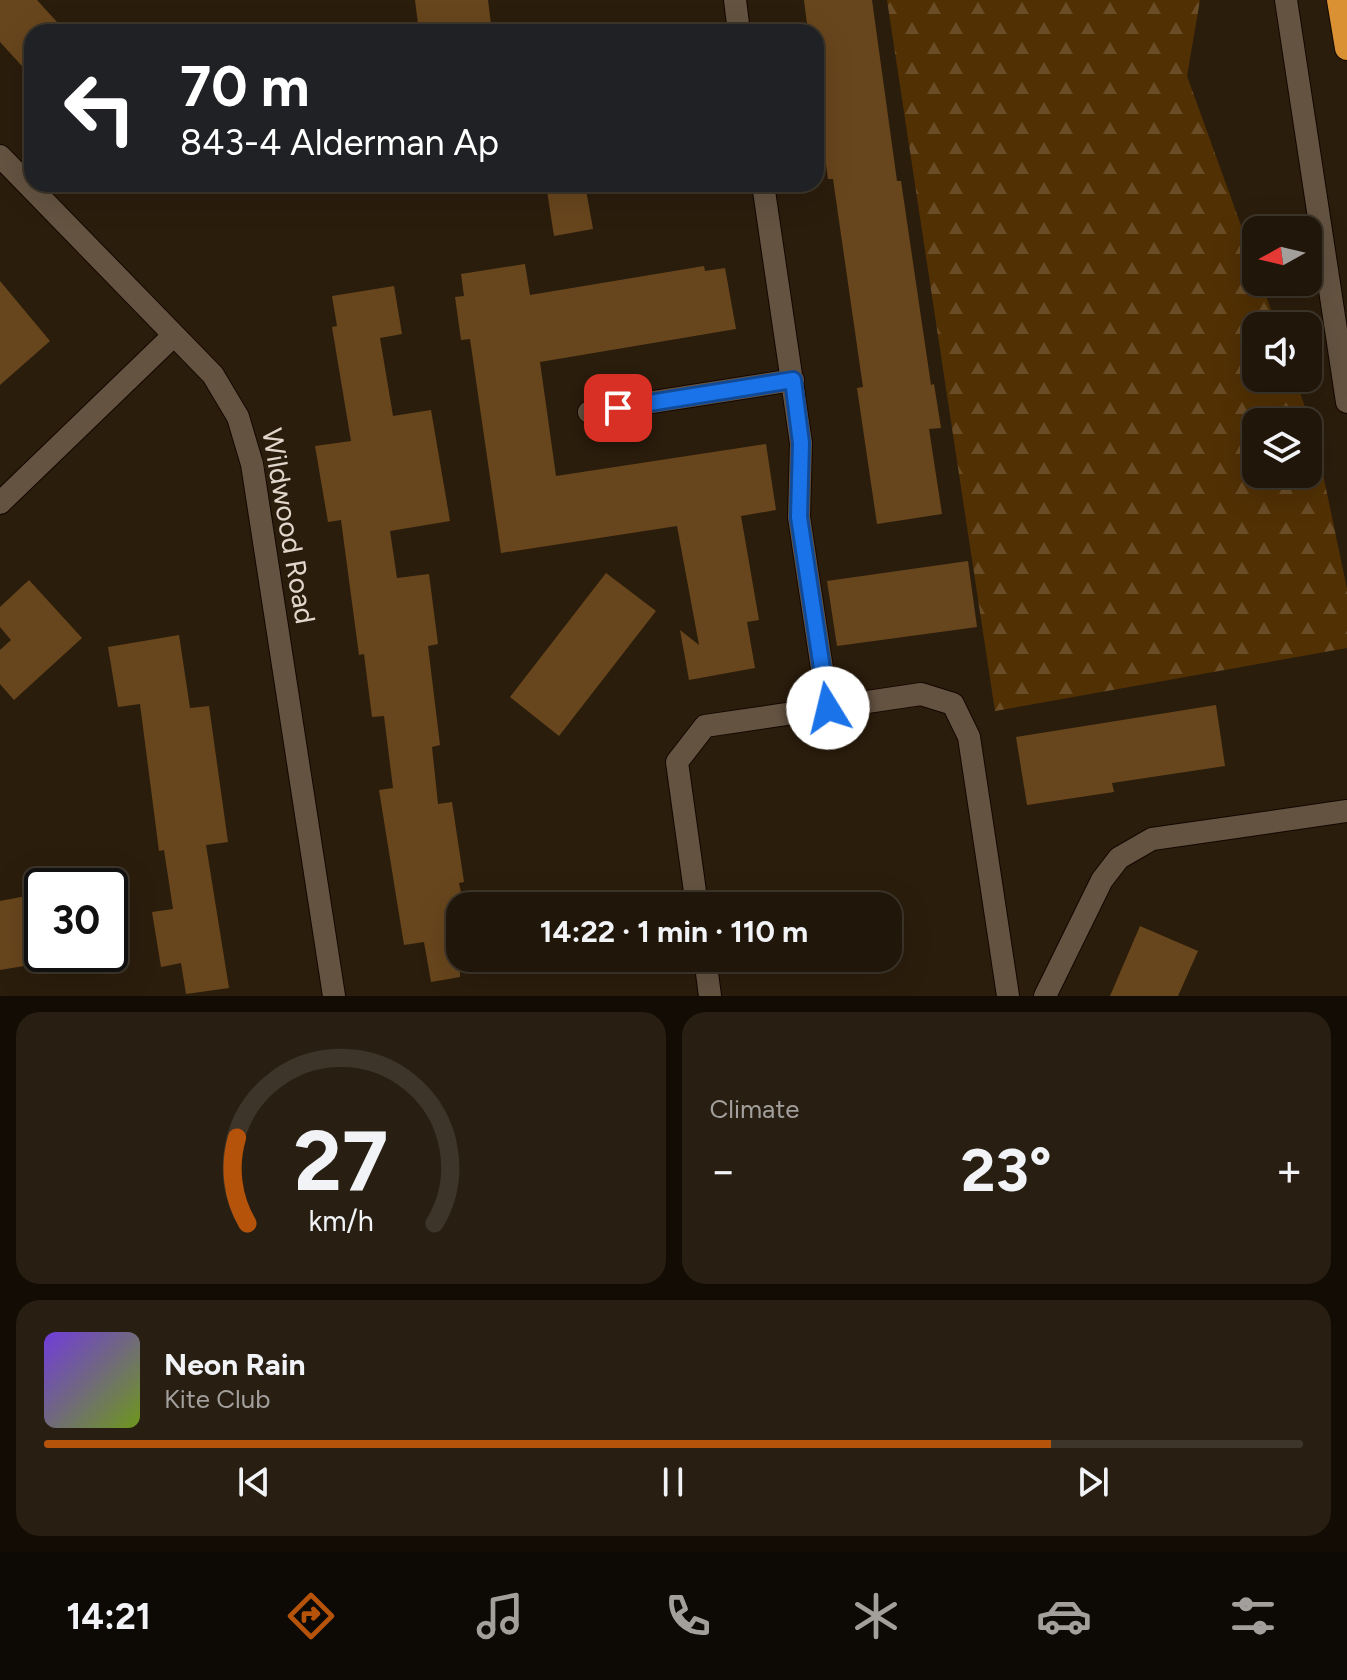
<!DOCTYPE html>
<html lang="en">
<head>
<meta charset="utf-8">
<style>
	body { margin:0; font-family:Figtree,sans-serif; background:#281f12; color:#f1f3f6; height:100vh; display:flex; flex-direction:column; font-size:30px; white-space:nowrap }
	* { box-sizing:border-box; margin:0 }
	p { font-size:26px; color:#a29f9c }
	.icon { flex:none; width:44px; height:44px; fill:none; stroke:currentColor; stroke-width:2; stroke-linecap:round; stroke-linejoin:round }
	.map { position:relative; height:996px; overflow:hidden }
	.panel { display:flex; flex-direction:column; gap:16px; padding:16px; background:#120c05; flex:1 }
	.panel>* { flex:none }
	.guide { position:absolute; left:24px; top:24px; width:800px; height:168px; border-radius:24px; box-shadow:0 8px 32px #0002,0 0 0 2px #3d352a; background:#202124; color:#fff; overflow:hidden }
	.needle { width:52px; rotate:262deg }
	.tools { position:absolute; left:1242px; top:216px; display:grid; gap:16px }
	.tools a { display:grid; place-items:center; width:80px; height:80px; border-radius:16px; background:#201609; box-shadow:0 8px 32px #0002,0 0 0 2px #3d352a; font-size:40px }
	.speed { position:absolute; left:24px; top:868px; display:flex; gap:16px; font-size:40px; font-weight:700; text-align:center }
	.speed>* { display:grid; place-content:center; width:104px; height:104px; border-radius:50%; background:#201609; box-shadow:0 8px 32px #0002,0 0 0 2px #3d352a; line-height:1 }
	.speed .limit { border:4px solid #111; border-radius:12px; background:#fff; color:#111 }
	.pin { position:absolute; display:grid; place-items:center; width:68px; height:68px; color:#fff; margin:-34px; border-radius:16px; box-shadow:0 4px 12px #0006 }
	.me { position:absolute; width:88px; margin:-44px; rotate:351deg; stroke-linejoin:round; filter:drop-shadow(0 0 6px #0008) }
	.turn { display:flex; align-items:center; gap:28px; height:168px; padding:0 24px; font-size:36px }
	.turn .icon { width:104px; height:104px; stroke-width:2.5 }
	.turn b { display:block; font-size:56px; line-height:68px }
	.big { font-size:60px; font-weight:700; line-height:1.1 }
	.panel .tile { flex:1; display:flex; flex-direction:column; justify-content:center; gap:12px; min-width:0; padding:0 28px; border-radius:24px; background:#281f12 }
	.panel .dial { align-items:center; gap:0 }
	.dial svg { height:208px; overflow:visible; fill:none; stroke:#3d352a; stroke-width:7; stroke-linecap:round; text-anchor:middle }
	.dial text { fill:#f1f3f6; stroke:none }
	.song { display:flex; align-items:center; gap:24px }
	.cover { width:96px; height:96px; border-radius:12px; background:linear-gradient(135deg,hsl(260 70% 55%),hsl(80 70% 35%)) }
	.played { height:8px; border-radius:4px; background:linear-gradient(90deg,#b45309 80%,#3d352a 80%) }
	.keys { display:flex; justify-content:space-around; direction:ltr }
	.heat { display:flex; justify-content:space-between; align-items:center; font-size:44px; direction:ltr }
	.panel .tiles { flex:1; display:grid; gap:16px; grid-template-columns:1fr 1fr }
	.tile:last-child { grid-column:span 2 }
	.trip { position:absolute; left:446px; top:892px; width:456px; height:80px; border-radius:24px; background:#201609; box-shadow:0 8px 32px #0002,0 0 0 2px #3d352a; font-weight:700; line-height:80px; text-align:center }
	.menu { display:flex; height:128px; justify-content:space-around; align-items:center; background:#0d0904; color:#a29f9c }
	.menu .icon { width:56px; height:56px }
	.menu .on { color:#b45309 }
	.menu b { font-size:36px; color:#f1f3f6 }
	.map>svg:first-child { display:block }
	.forest { fill:url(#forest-firs); fill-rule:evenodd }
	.building { fill:#68461d }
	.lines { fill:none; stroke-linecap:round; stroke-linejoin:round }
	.minor-casing { stroke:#130700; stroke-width:24 }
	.tertiary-casing { stroke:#130700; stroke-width:24 }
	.motorway-casing { stroke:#130700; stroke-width:26 }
	.minor { stroke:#645341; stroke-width:22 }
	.tertiary { stroke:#645341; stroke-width:22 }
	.motorway { stroke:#da9134; stroke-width:24 }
	.route-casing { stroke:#114b97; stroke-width:20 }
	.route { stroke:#1a73e8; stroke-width:14 }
	.labels { text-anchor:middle; stroke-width:8; stroke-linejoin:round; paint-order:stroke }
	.street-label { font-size:28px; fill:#e1d7cc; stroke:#2b1d0c }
</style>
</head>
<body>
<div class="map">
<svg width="1347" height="996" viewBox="0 0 1347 996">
	<defs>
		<pattern id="forest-firs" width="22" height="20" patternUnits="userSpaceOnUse" patternTransform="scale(2)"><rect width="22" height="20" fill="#513004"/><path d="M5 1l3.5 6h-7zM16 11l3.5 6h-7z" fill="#6a4d27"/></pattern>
	</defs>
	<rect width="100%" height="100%" fill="#2b1d0c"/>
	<path class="forest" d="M887,0H1200L1187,76L1256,267V282H1261L1277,326H1256V378H1295L1315,436L1347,589V648L995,711ZM1256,422H1308V474H1256Z"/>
	<path class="building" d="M0,0H37L66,32H32V77L0,42Z
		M415,0H488L492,32H419Z
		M804,0H872L897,181H901L931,385L934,384L941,428L929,429L942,514L877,524L857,388L863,387L833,179H828L816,89V32H808Z
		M546,184H585L593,229L554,236Z
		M525,264L530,295L704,266L705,271L725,268L736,329L540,362L556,476L766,444L776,510L741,516L759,620L747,622L755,668L689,680L680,630L699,645L677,526L501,553L470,339L461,340L455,297L464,296L461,274Z
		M0,281L50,341L0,385Z
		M394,286L402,334L380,338L393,416L431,410L450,521L390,531L397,578L429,574L438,644L428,646L440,745L432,747L438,804L452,802L464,882L459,883L464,906H460V977L431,982L424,942L404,945L379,790L393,788L384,716L372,717L364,654L359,655L341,520L328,522L315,446L351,441L332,327L337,326L332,296Z
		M968,561L977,627L837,646L827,581Z
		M606,573L656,611L559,736L510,697Z
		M29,580L82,638L14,700L0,684V650L11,640L0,627V607Z
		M179,635L190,708L209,706L228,842L206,845L229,988L186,994L181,963L161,967L152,912L173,909L164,850L159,851L140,704L118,707L108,647Z
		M1216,705L1225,766L1112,783L1114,792L1027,805L1016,737Z
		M42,893V963L0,970V901Z
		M1140,926L1198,951L1178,996H1110Z"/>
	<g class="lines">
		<defs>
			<path id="minor" d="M735,0L739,32
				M0,156L213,375L238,417L252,464L334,996
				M763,184L801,443L799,517L828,708
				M589,412L793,380
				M0,503L174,335
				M697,906L677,762L705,726L921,694L953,704L969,737L1008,996
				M705,958L710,996
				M1045,996L1102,880L1119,858L1152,839L1347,811"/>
			<path id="tertiary" d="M1286,0L1347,402"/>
			<path id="motorway" d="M1339,0L1347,48"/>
		</defs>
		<use href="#minor" class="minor-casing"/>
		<use href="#tertiary" class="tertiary-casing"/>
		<use href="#motorway" class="motorway-casing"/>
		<use href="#minor" class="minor"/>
		<use href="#tertiary" class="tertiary"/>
		<use href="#motorway" class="motorway"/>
	</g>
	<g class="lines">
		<defs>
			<path id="route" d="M618,408L793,380L801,443L799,517L828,708"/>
		</defs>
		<use href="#route" class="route-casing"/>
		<use href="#route" class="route"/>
	</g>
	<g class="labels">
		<g class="street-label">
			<text transform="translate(289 526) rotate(80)" y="10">Wildwood Road</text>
		</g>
	</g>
</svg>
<div class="tools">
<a><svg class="needle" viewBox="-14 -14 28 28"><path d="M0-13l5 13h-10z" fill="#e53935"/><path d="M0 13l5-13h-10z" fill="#a29f9c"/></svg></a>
<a><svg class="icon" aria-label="sound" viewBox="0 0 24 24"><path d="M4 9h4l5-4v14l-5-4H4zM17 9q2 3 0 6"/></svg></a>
<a><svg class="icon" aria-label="layers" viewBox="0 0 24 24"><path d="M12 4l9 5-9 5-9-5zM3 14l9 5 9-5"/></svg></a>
</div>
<div class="speed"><div class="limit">30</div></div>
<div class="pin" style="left:618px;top:408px;background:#d93025"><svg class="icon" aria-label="arrive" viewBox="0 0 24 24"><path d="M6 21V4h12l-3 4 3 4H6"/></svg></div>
<svg class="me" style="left:828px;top:708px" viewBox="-20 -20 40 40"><circle r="19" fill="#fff"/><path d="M0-13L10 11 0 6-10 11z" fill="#1a73e8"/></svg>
<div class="trip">14:22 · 1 min · 110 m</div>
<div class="guide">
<div class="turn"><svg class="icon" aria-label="left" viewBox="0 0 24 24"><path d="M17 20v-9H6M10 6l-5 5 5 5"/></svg><div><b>70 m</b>843-4 Alderman Ap</div></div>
</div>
</div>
<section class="panel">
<div class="tiles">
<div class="tile dial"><svg viewBox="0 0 100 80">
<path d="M14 69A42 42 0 1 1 86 69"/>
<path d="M14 69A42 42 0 0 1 10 36" stroke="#b45309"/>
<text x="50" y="56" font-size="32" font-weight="700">27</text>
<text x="50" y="72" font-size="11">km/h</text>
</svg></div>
<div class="tile"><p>Climate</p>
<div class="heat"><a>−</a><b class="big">23°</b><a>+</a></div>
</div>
<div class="tile">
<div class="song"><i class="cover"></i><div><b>Neon Rain</b><p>Kite Club</p></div></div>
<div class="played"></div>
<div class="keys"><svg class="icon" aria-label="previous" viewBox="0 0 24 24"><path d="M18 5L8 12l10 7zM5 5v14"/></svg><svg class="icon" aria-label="pause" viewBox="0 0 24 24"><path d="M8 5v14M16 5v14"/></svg><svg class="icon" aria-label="next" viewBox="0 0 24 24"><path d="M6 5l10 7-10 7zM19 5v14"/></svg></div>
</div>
</div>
</section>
<nav class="menu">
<b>14:21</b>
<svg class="icon on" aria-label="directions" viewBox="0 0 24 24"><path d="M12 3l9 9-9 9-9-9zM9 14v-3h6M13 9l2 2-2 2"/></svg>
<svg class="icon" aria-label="music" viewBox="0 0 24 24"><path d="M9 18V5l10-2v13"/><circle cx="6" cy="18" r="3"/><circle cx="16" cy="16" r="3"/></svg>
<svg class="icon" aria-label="phone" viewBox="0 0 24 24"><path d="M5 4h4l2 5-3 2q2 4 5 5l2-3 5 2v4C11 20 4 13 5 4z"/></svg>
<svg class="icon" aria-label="climate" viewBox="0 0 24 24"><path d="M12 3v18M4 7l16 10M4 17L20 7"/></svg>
<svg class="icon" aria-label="car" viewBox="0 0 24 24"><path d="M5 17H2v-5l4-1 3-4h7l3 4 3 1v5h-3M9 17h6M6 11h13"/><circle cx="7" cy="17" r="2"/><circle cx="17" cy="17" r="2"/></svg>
<svg class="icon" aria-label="filters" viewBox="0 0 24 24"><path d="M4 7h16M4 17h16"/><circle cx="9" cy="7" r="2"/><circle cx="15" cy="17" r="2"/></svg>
</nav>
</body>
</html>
